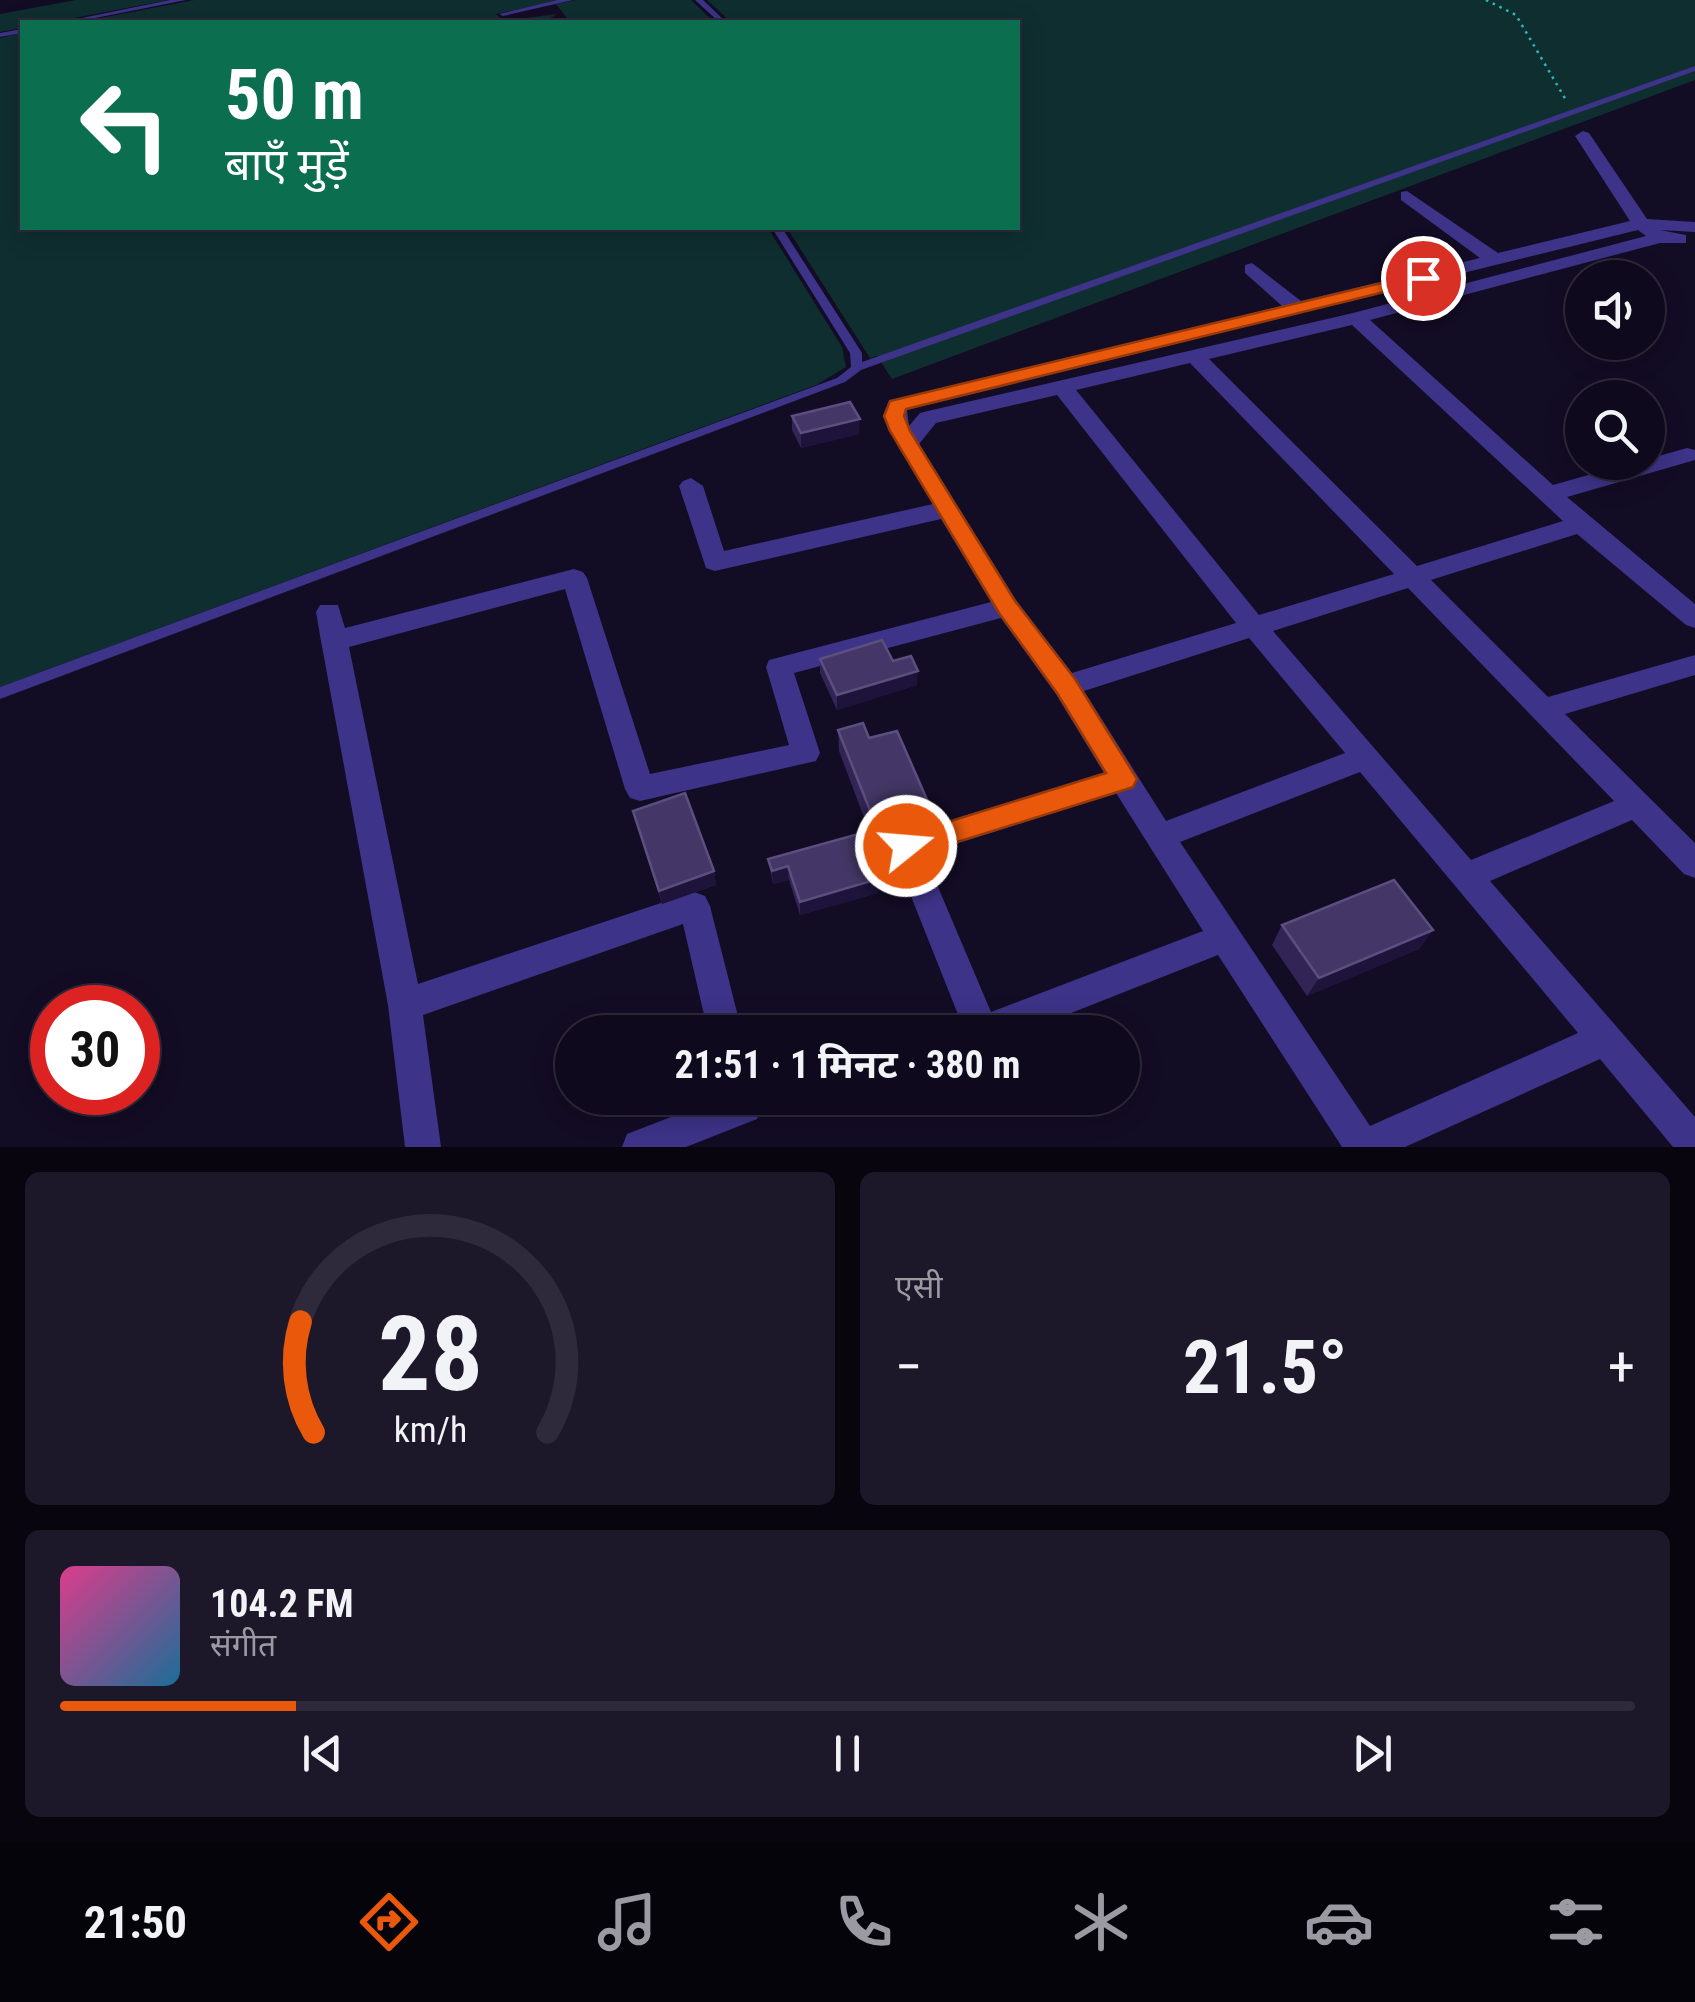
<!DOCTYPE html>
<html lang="hi">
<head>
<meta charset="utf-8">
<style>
	body { margin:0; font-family:"Roboto Condensed","Noto Sans Devanagari",sans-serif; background:#1c1729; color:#f1f3f6; height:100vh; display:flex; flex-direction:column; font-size:38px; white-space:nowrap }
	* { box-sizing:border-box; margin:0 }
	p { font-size:32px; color:#9b9aa3 }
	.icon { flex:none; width:55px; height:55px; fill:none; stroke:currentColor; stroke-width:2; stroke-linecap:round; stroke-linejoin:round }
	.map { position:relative; height:1147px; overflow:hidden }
	.panel { display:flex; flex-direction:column; gap:25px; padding:25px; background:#08050f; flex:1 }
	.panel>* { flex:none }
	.guide { position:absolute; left:20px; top:20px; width:1000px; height:210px; border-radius:0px; box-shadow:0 5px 25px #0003,0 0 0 2px #2e2a3b; background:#0b6e4f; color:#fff; overflow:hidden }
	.buttons { position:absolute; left:1565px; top:260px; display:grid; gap:20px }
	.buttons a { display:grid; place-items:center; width:100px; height:100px; border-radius:50%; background:#0e091c; box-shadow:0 5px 25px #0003,0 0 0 2px #2e2a3b; font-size:50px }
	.speed { position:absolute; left:30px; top:985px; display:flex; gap:20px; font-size:50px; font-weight:700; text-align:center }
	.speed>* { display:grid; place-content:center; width:130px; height:130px; border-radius:50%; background:#0e091c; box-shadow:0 5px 25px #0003,0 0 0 2px #2e2a3b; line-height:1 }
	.speed .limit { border:15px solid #d22; background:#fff; color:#111 }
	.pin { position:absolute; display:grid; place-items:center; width:85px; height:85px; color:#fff; margin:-42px; border:5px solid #fff; border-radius:50%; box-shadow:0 2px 10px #0007 }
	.me { position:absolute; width:110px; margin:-55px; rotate:73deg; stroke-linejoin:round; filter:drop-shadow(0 0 8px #0008) }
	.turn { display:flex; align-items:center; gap:35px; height:210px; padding:0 40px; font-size:45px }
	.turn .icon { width:130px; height:130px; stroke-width:2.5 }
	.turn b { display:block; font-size:70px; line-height:85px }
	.big { font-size:75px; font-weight:700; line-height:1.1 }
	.panel .tile { flex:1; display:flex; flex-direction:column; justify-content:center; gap:15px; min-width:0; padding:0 35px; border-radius:15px; background:#1c1729 }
	.panel .dial { align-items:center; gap:0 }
	.dial svg { height:260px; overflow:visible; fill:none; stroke:#2e2a3b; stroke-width:7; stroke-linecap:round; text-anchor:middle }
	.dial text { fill:#f1f3f6; stroke:none }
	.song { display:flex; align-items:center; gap:30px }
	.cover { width:120px; height:120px; border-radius:15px; background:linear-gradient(135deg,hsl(330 70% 55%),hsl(200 70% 35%)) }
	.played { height:10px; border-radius:5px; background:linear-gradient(90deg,#ea580c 15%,#2e2a3b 15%) }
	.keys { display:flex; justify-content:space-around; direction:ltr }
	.heat { display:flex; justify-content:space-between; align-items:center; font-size:55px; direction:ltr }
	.panel .tiles { flex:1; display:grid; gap:25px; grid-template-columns:1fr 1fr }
	.tile:last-child { grid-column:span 2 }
	.trip { position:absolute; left:555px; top:1015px; width:585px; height:100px; border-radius:50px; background:#0e091c; box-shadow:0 5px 25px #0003,0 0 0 2px #2e2a3b; font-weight:700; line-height:100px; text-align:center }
	.menu { display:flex; height:160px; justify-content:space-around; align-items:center; background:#06040b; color:#9b9aa3 }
	.menu .icon { width:70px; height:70px }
	.menu .on { color:#ea580c }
	.menu b { font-size:45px; color:#f1f3f6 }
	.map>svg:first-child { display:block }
	.green { fill:#0f2e30 }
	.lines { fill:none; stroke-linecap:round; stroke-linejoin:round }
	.path { stroke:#24bcc0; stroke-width:2.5; stroke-dasharray:2.5 5; stroke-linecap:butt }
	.service { fill:#3d3388; fill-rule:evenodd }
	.minor { fill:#3d3388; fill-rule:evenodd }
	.wall { fill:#322455 }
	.shaded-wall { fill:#1e133a }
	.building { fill:#443767; stroke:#5b4f7f; stroke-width:2.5 }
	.route { fill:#ea580c; stroke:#983908; stroke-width:2.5 }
</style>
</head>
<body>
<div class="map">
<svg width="1695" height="1147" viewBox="0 0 1695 1147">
	<rect width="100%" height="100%" fill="#130c25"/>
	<path class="green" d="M76,0H168L53,22H22V28L0,32V14Z
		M194,0H561L496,14L503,21L557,14L544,22H80Z
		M576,0H691L714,22H570L556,4Z
		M707,0H1695V80L892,379L877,356L870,358L787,228H1018V22H731Z
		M22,33V228H768L842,347L846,367L816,385L0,687V38Z"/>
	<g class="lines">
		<path class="path" d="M1486,0L1516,15L1566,100"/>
		<path class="service" d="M170,0H186L75,22H62Z
			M558,0H573L503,16L499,14Z
			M695,0H703L726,22H719Z
			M22,29V33L0,37V33Z
			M1695,66V71L861,370L845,382L0,699V687L837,378L851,367L850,353L772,228H782L862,353V362Z"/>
		<path class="minor" d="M1583,131L1589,133L1647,219L1695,222V232L1660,230L1686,235V243H1660L1370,320L1553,485L1634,462H1648V459L1687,448L1695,450V460L1567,497L1695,604V628L1686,625L1577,534L1431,580L1548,697L1695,655V675L1565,714L1695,843V878L1684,874L1632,820L1490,881L1695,1117V1147H1673L1600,1059L1405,1147H1342L1218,955L1023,1032H965L891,846L895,837L1104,773L1056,694L1001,618L794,673L820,753L816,761L640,801L630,798L625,789L565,589L349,647L418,984L694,892L705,896L710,906L742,1032H708L683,924L423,1015L441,1147H405L388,1005L321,641L316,612L320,605H338L345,628L574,569L583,572L587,578L650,774L789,745L766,667L769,660L991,602L941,519L715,571L706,568L679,486L683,481L691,478L703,486L724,551L933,504L883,416L889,401L1282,306L1245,273V265L1252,263L1301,301L1480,258L1401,200V192L1407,191L1498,253L1630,221L1575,136ZM1638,230L1646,236L1353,313L928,411L920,413L909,426L907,410ZM1352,325L1563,521L1417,566L1209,359ZM1190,363L1394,574L1259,615L1076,390ZM1057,395L1236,623L1072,673L1016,600L919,444L936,423ZM1408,588L1614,801L1471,860L1273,631ZM1249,638L1345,753L1166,821L1084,691ZM1360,772L1578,1033L1370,1126L1180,842ZM1116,793L1203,931L991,1012L924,854Z
			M720,1098H760L762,1106L757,1119L686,1147H622L627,1134Z"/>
	</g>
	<path class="wall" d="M792,416L859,434L801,448L792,430Z
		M820,659L893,661L917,685L837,710L820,673Z
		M838,730L869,738L928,802L927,823L872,839L839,751Z
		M633,811L714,871L716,885L662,904Z
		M768,859L878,893L800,915L789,880L773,884Z
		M1282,925L1433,930L1419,949L1307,996L1272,945Z"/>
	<path class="shaded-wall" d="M860,419L859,434L801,448V433Z
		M918,671L917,685L837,710V695Z
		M928,802L927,823L872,839L873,818Z
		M788,866L789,880L773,884L772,871Z
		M714,871L716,885L662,904L659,891Z
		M878,879V893L800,915V902Z
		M1433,930L1419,949L1307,996L1319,978Z"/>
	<path class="building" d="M850,402L860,419L801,433L792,416Z
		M882,640L893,661L911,656L918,671L837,695L820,659Z
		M863,723L869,738L897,731L928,802L873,818L838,730Z
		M685,793L714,871L659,891L633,811Z
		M862,833L878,879L800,902L788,866L772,871L768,859Z
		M1394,880L1433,930L1319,978L1282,925Z"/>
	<path class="route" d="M1423,273L1429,274V281L906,409L904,416L910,431L1015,601L1075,679L1137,779L1133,787L1124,790L906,858L896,855L892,846L896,838L1106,773L1057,693L999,613L890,431L884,416L890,401Z"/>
</svg>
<div class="buttons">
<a><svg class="icon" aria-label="sound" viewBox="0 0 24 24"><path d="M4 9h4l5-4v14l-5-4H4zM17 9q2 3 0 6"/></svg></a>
<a><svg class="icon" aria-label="search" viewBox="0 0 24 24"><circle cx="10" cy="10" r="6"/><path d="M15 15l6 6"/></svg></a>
</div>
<div class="speed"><div class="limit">30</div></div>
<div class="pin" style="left:1423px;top:278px;background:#d93025"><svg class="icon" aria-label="arrive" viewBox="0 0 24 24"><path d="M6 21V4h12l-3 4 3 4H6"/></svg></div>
<svg class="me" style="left:906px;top:846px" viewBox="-20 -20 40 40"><circle r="17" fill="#ea580c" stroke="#fff" stroke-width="3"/><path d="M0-11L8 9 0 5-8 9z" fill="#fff"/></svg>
<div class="trip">21:51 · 1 मिनट · 380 m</div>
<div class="guide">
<div class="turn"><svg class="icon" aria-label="left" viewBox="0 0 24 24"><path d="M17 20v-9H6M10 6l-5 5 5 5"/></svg><div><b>50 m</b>बाएँ मुड़ें</div></div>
</div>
</div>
<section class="panel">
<div class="tiles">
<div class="tile dial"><svg viewBox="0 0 100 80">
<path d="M14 69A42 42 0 1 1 86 69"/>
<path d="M14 69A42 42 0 0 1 10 35" stroke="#ea580c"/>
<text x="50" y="56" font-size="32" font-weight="700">28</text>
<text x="50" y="72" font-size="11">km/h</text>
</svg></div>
<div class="tile"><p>एसी</p>
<div class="heat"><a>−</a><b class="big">21.5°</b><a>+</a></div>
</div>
<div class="tile">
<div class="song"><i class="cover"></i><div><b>104.2 FM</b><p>संगीत</p></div></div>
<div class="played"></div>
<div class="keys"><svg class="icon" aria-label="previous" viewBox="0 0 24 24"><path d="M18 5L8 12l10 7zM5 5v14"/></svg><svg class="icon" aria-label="pause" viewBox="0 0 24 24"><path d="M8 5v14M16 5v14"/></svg><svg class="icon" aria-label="next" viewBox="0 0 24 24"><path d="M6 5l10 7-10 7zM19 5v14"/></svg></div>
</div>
</div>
</section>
<nav class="menu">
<b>21:50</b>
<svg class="icon on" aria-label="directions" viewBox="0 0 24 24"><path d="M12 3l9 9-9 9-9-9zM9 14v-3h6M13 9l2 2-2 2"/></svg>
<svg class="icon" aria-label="music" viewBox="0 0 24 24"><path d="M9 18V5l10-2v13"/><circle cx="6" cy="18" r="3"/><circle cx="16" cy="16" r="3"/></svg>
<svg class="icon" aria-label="phone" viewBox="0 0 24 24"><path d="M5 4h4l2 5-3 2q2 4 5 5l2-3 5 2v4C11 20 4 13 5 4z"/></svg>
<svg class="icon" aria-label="climate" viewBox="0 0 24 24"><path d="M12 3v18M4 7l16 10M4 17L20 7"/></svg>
<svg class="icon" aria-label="car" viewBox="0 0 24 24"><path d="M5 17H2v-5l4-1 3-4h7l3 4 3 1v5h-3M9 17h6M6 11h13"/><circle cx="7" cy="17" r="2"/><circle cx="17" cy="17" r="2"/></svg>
<svg class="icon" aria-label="filters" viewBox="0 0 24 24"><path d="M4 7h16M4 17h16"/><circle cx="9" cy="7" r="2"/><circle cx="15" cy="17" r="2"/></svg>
</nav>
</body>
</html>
